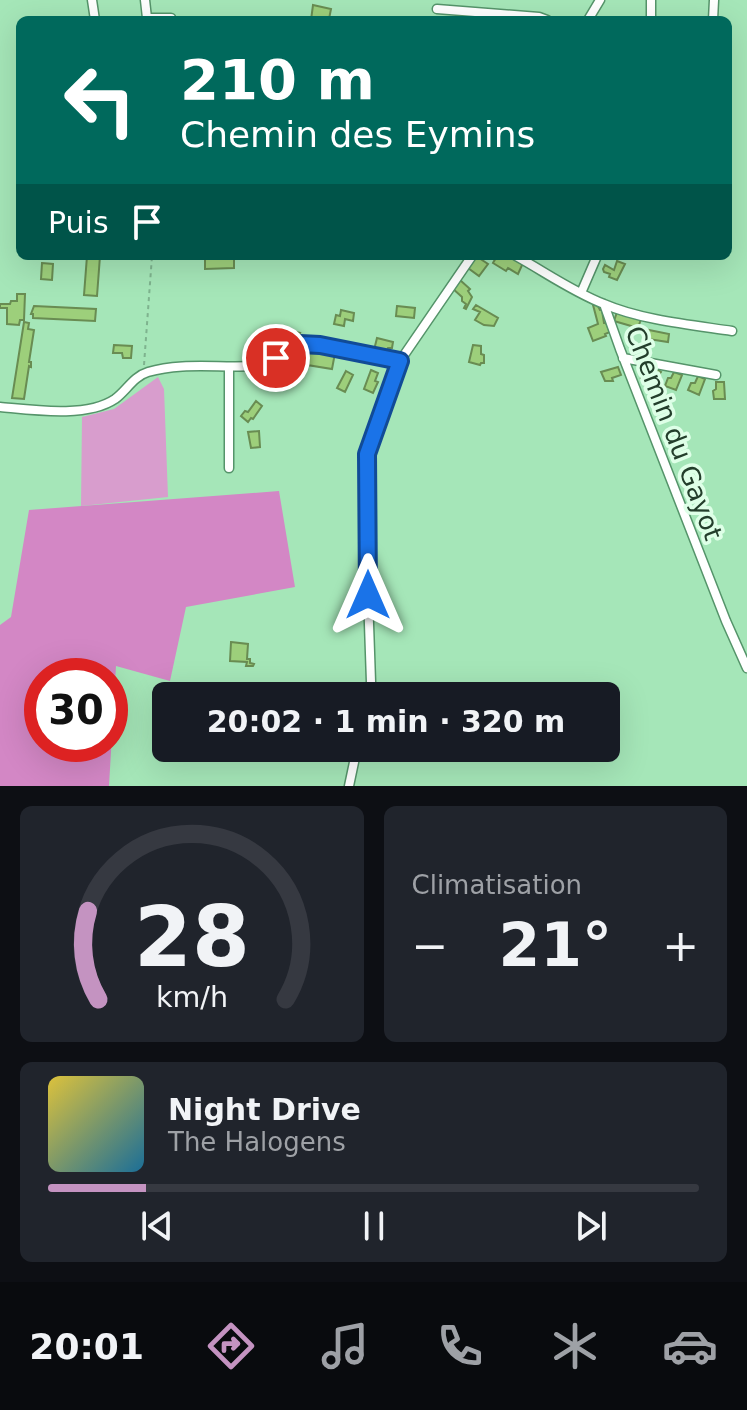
<!DOCTYPE html>
<html lang="fr">
<head>
<meta charset="utf-8">
<style>
	body { margin:0; font-family:"DejaVu Sans",sans-serif; background:#20242c; color:#f1f3f6; height:100vh; display:flex; flex-direction:column; font-size:30px; white-space:nowrap }
	* { box-sizing:border-box; margin:0 }
	p { font-size:26px; color:#9ea1a6 }
	.icon { flex:none; width:44px; height:44px; fill:none; stroke:currentColor; stroke-width:2; stroke-linecap:round; stroke-linejoin:round }
	.map { position:relative; height:786px; overflow:hidden }
	.side { display:flex; flex-direction:column; gap:20px; padding:20px; background:#0d0f14; flex:1 }
	.side>* { flex:none }
	.guide { position:absolute; left:16px; top:16px; width:716px; height:244px; border-radius:12px; box-shadow:0 8px 32px #0002; background:#00695c; color:#fff; overflow:hidden }
	.speed { position:absolute; left:24px; top:658px; display:flex; gap:16px; font-size:40px; font-weight:700; text-align:center }
	.speed>* { display:grid; place-content:center; width:104px; height:104px; border-radius:50%; background:#171b24; box-shadow:0 8px 32px #0002; line-height:1 }
	.speed .limit { border:12px solid #d22; background:#fff; color:#111 }
	.pin { position:absolute; display:grid; place-items:center; width:68px; height:68px; color:#fff; margin:-34px; border:4px solid #fff; border-radius:50%; box-shadow:0 2px 8px #0007 }
	.me { position:absolute; width:88px; margin:-44px; rotate:0deg; stroke-linejoin:round; filter:drop-shadow(0 0 6px #0008) }
	.turn { display:flex; align-items:center; gap:28px; height:168px; padding:0 32px; font-size:36px }
	.turn .icon { width:104px; height:104px; stroke-width:2.5 }
	.turn b { display:block; font-size:56px; line-height:68px }
	.then { display:flex; align-items:center; height:76px; padding:0 32px; background:#0003; gap:16px; font-size:30px }
	.big { font-size:60px; font-weight:800; line-height:1.1 }
	.side .card { flex:1; display:flex; flex-direction:column; justify-content:center; gap:12px; min-width:0; padding:0 28px; border-radius:12px; background:#20242c }
	.side .dial { align-items:center; gap:0 }
	.dial svg { height:208px; overflow:visible; fill:none; stroke:#363941; stroke-width:7; stroke-linecap:round; text-anchor:middle }
	.dial text { fill:#f1f3f6; stroke:none }
	.song { display:flex; align-items:center; gap:24px }
	.cover { width:96px; height:96px; border-radius:12px; background:linear-gradient(135deg,hsl(50 70% 55%),hsl(200 70% 35%)) }
	.played { height:8px; border-radius:4px; background:linear-gradient(90deg,#c493c1 15%,#363941 15%) }
	.keys { display:flex; justify-content:space-around; direction:ltr }
	.heat { display:flex; justify-content:space-between; align-items:center; font-size:44px; direction:ltr }
	.side .tiles { flex:1; display:grid; gap:20px; grid-template-columns:1fr 1fr }
	.card:last-child { grid-column:span 2 }
	.trip { position:absolute; left:152px; top:682px; width:468px; height:80px; border-radius:12px; background:#171b24; box-shadow:0 8px 32px #0002; font-weight:800; line-height:80px; text-align:center }
	.tabs { display:flex; height:128px; justify-content:space-around; align-items:center; background:#090b0e; color:#9ea1a6 }
	.tabs .icon { width:56px; height:56px }
	.tabs .selected { color:#c493c1 }
	.tabs b { font-size:36px; color:#f1f3f6 }
	.map>svg:first-child { display:block }
	.green { fill:#d89dcd }
	.forest { fill:#d387c5; fill-rule:evenodd }
	.building { fill:#9dcf7b; stroke:#698c52; stroke-width:2 }
	.lines { fill:none; stroke-linecap:round; stroke-linejoin:round }
	.minor-casing { stroke:#55946a; stroke-width:11 }
	.path { stroke:#7eb38e; stroke-width:2; stroke-dasharray:4 4; stroke-linecap:butt }
	.minor { stroke:#fff; stroke-width:8 }
	.route-casing { stroke:#114b97; stroke-width:20 }
	.route { stroke:#1a73e8; stroke-width:14 }
	.labels { text-anchor:middle; stroke-width:7; stroke-linejoin:round; paint-order:stroke }
	.street-label { font-size:26px; fill:#233e2b; stroke:#deffe7 }
</style>
</head>
<body>
<div class="map">
<svg width="747" height="786" viewBox="0 0 747 786">
	<rect width="100%" height="100%" fill="#a5e6b8"/>
	<path class="green" d="M158,377L164,389L168,497L81,506L82,417L114,409Z"/>
	<path class="forest" d="M279,491L295,587L186,607L170,681L116,666L109,786H0V625L11,617L29,510ZM42,676H110V744H42Z"/>
	<path class="building" d="M313,5L331,9L329,19L317,18V20H311Z
		M87,256H100L97,296L84,295Z
		M205,256H234V268L205,269Z
		M476,256L488,264L479,276L468,268Z
		M497,256H510L523,263L518,274L508,268L506,271L493,263Z
		M617,261L625,264L617,280L609,277L610,274L604,272L603,269L605,265L614,270Z
		M42,263L53,264L52,280L41,279Z
		M460,280L470,289L468,291L472,297L466,309L464,308L466,304L462,301V297L452,288Z
		M17,294H25L24,320H20L19,325L7,324V308H0V304H10L11,301H17Z
		M592,301L597,304L600,310H602L604,323H606L610,332L605,334L606,336L593,341L588,328L598,324Z
		M476,305L498,318L494,326L484,325L475,320L480,312L473,309Z
		M34,306L96,309L95,321L33,318V314H31Z
		M397,306L415,308L414,318L396,316Z
		M341,310L354,313L353,321L345,319L344,326L334,324L336,315L340,316Z
		M617,312L641,319L638,328L614,321Z
		M24,322L29,323L28,329L34,330L29,362H31V367L29,366L24,399L12,398Z
		M274,327L300,333L299,335H297L295,341L271,336Z
		M649,330L669,334L668,342L648,339Z
		M377,338L393,342L392,348H388L386,353L374,350Z
		M114,345L132,346L131,358H123L122,353H113Z
		M473,345L481,346V354L484,355V363H481L480,365L469,362Z
		M302,347L335,353L332,369L307,365V368L299,367Z
		M618,367L621,375L612,378L613,381H605L601,372Z
		M654,367L661,372L651,385L641,378L646,372H650Z
		M371,370L378,373L375,381L378,382L373,393L364,389Z
		M346,371L353,375L345,392L337,388Z
		M674,372L682,375L676,390L665,386L668,378H671Z
		M698,376L705,379L699,395L688,390L691,383H695Z
		M716,382H724L725,399H714L713,391L716,389Z
		M256,401L262,406L253,419L251,418L248,422L241,416L245,411L248,412Z
		M259,431L260,447L251,448L248,432Z
		M231,642L248,644L247,659H250V663L254,664L253,666H246L247,662L230,661Z"/>
	<g class="lines">
		<defs>
			<path id="minor" d="M92,0L95,20
				M145,0L147,18H171
				M651,0V20
				M437,9L539,17L547,20
				M588,20L600,0
				M713,20L714,0
				M516,256C545,272 573,292 604,304C641,320 692,325 732,331
				M581,293L597,256
				M604,304L620,349L726,621L747,668
				M623,358L716,375
				M229,367V468
				M0,407C33,410 87,418 115,399C126,391 134,376 148,372C181,362 219,368 252,366C272,365 287,346 302,344C326,342 375,356 400,361
				M368,696L371,682L368,595L367,454L400,361L472,256
				M349,786L357,748"/>
		</defs>
		<use href="#minor" class="minor-casing"/>
		<path class="path" d="M144,365L152,256"/>
		<use href="#minor" class="minor"/>
	</g>
	<g class="lines">
		<defs>
			<path id="route" d="M276,358L300,344L320,345L400,361L367,454L368,595"/>
		</defs>
		<use href="#route" class="route-casing"/>
		<use href="#route" class="route"/>
	</g>
	<g class="labels">
		<g class="street-label">
			<text transform="translate(674 433) rotate(69)" y="9">Chemin du Gayot</text>
		</g>
	</g>
</svg>
<div class="speed"><div class="limit">30</div></div>
<div class="pin" style="left:276px;top:358px;background:#d93025"><svg class="icon" aria-label="arrive" viewBox="0 0 24 24"><path d="M6 21V4h12l-3 4 3 4H6"/></svg></div>
<svg class="me" style="left:368px;top:595px" viewBox="-20 -20 40 40"><path d="M0-17L14 15 0 8-14 15z" fill="#1a73e8" stroke="#fff" stroke-width="4"/></svg>
<div class="trip">20:02 · 1 min · 320 m</div>
<div class="guide">
<div class="turn"><svg class="icon" aria-label="left" viewBox="0 0 24 24"><path d="M17 20v-9H6M10 6l-5 5 5 5"/></svg><div><b>210 m</b>Chemin des Eymins</div></div>
<div class="then">Puis<svg class="icon" aria-label="arrive" viewBox="0 0 24 24"><path d="M6 21V4h12l-3 4 3 4H6"/></svg></div>
</div>
</div>
<section class="side">
<div class="tiles">
<div class="card dial"><svg viewBox="0 0 100 80">
<path d="M14 69A42 42 0 1 1 86 69"/>
<path d="M14 69A42 42 0 0 1 10 35" stroke="#c493c1"/>
<text x="50" y="56" font-size="32" font-weight="700">28</text>
<text x="50" y="72" font-size="11">km/h</text>
</svg></div>
<div class="card"><p>Climatisation</p>
<div class="heat"><a>−</a><b class="big">21°</b><a>+</a></div>
</div>
<div class="card">
<div class="song"><i class="cover"></i><div><b>Night Drive</b><p>The Halogens</p></div></div>
<div class="played"></div>
<div class="keys"><svg class="icon" aria-label="previous" viewBox="0 0 24 24"><path d="M18 5L8 12l10 7zM5 5v14"/></svg><svg class="icon" aria-label="pause" viewBox="0 0 24 24"><path d="M8 5v14M16 5v14"/></svg><svg class="icon" aria-label="next" viewBox="0 0 24 24"><path d="M6 5l10 7-10 7zM19 5v14"/></svg></div>
</div>
</div>
</section>
<nav class="tabs">
<b>20:01</b>
<svg class="icon selected" aria-label="directions" viewBox="0 0 24 24"><path d="M12 3l9 9-9 9-9-9zM9 14v-3h6M13 9l2 2-2 2"/></svg>
<svg class="icon" aria-label="music" viewBox="0 0 24 24"><path d="M9 18V5l10-2v13"/><circle cx="6" cy="18" r="3"/><circle cx="16" cy="16" r="3"/></svg>
<svg class="icon" aria-label="phone" viewBox="0 0 24 24"><path d="M5 4h4l2 5-3 2q2 4 5 5l2-3 5 2v4C11 20 4 13 5 4z"/></svg>
<svg class="icon" aria-label="climate" viewBox="0 0 24 24"><path d="M12 3v18M4 7l16 10M4 17L20 7"/></svg>
<svg class="icon" aria-label="car" viewBox="0 0 24 24"><path d="M5 17H2v-5l4-1 3-4h7l3 4 3 1v5h-3M9 17h6M6 11h13"/><circle cx="7" cy="17" r="2"/><circle cx="17" cy="17" r="2"/></svg>
</nav>
</body>
</html>
